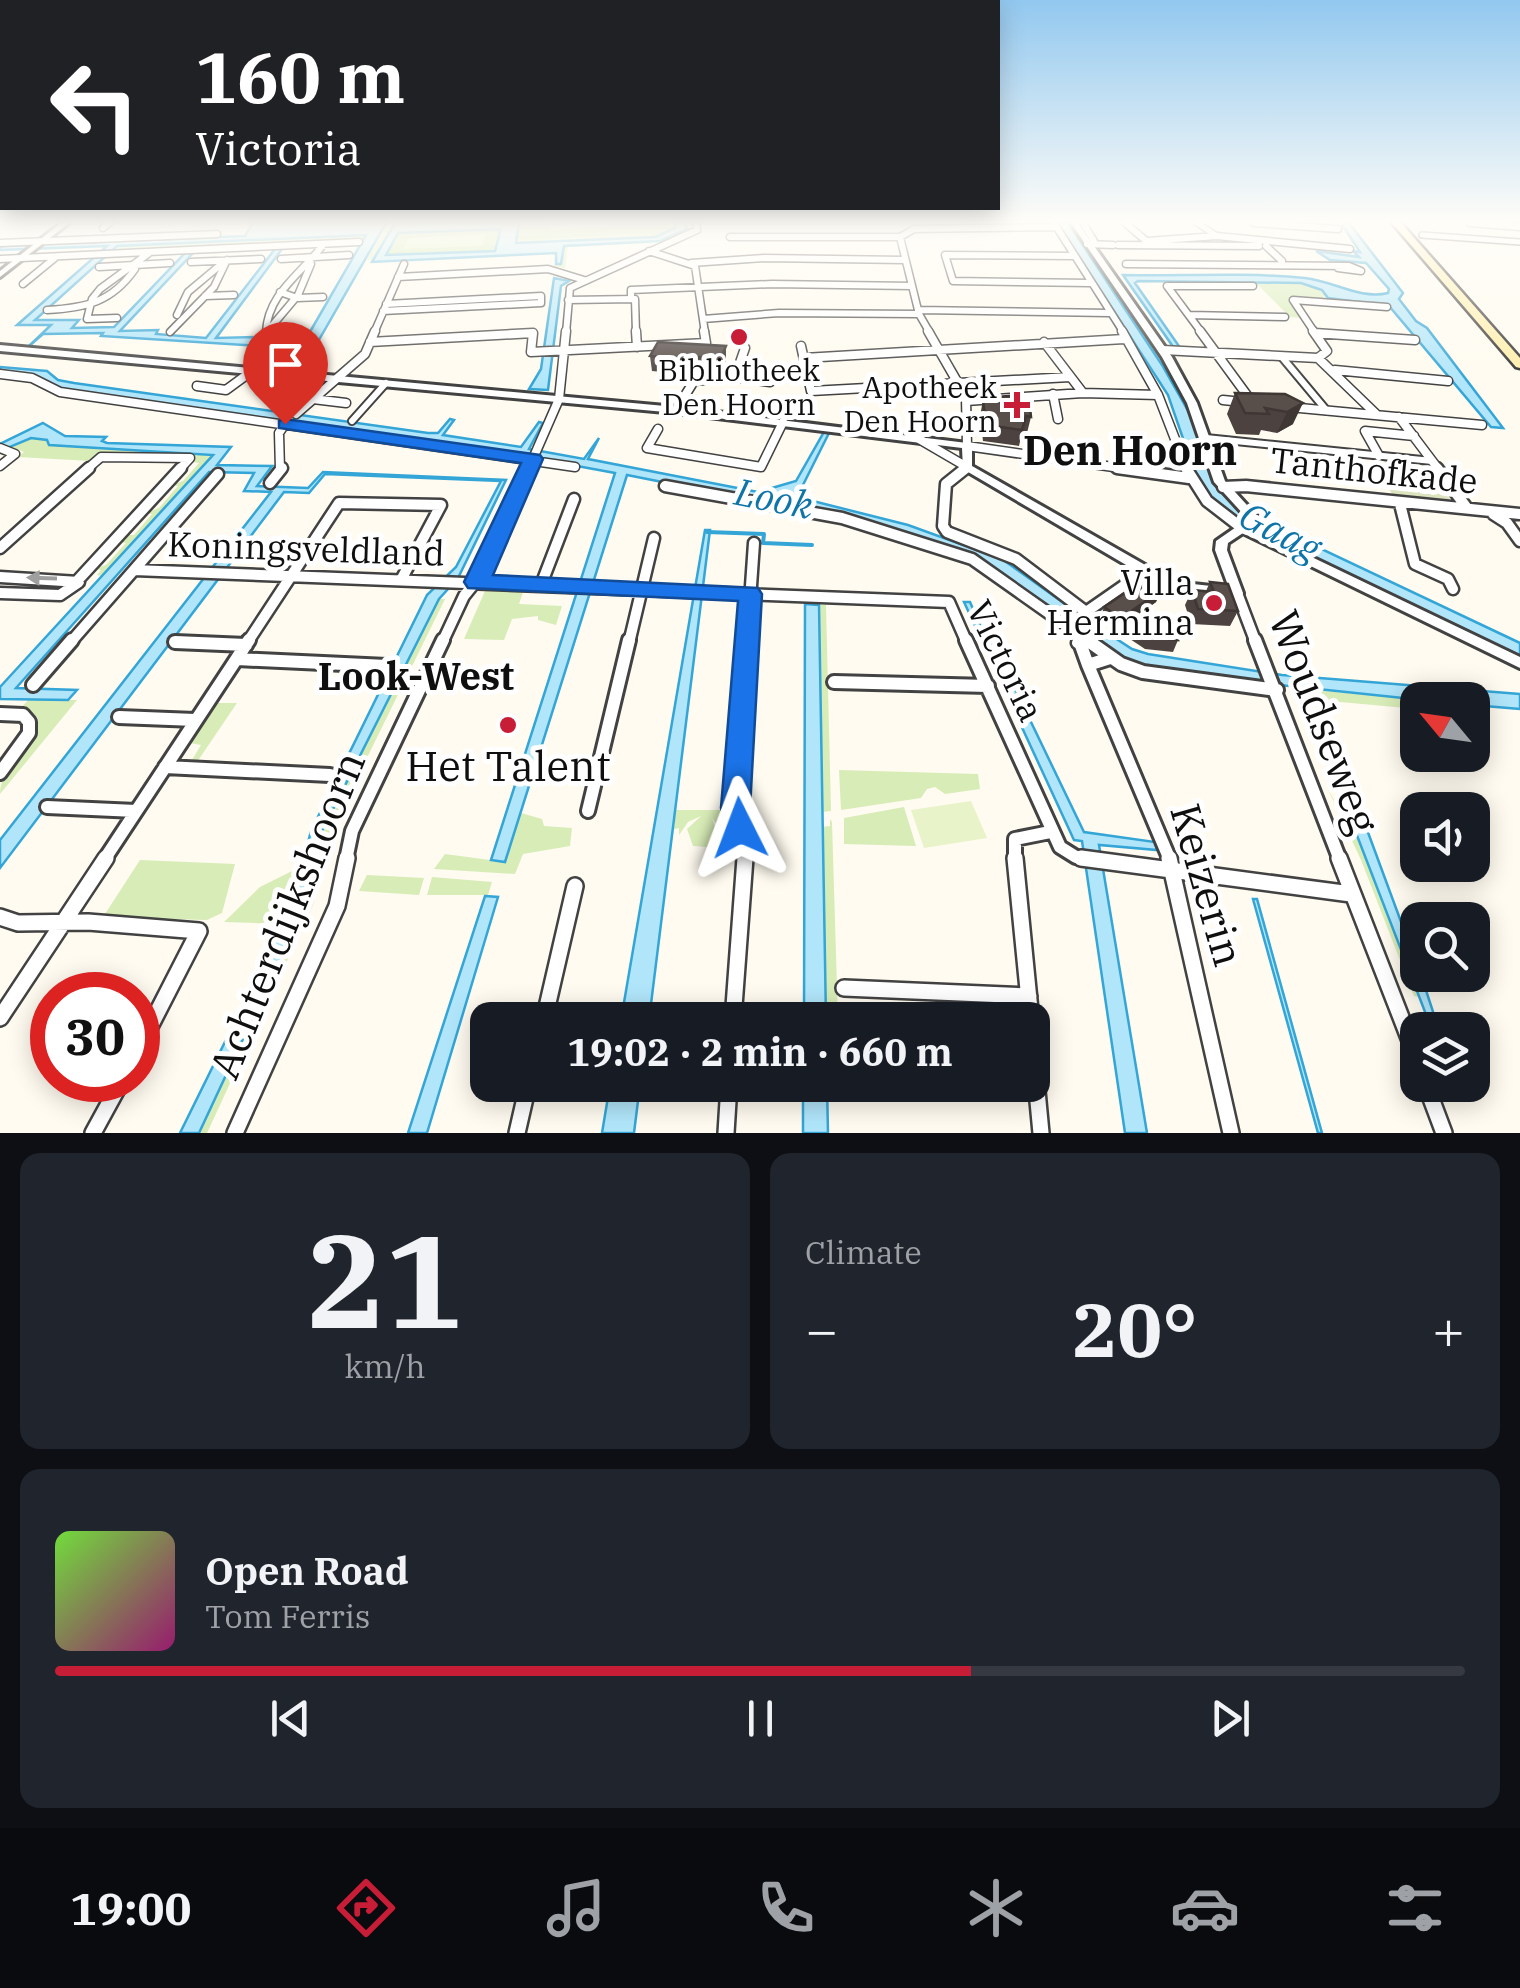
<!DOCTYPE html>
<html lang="en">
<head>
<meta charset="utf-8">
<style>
	body { margin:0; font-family:"IBM Plex Serif",serif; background:#20242c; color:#f1f3f6; height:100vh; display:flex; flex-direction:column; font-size:38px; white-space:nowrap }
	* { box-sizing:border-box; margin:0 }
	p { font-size:32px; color:#9ea1a6 }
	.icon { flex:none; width:55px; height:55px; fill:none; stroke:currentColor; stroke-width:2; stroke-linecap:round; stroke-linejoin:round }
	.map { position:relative; height:1133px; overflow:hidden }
	.side { display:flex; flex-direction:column; gap:20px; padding:20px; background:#0d0f14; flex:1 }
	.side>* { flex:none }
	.top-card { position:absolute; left:0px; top:0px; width:1000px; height:210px; box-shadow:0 5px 25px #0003; background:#202124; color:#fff; overflow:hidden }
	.needle { width:65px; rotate:299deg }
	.buttons { position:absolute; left:1400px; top:682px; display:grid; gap:20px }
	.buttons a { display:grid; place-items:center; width:90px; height:90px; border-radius:20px; background:#171b24; box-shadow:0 5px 25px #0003; font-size:50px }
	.speed { position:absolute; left:30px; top:972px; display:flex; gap:20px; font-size:50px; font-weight:700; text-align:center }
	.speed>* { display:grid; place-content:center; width:130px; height:130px; border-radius:50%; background:#171b24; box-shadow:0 5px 25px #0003; line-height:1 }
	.speed .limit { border:15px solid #d22; background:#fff; color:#111 }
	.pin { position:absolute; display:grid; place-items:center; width:85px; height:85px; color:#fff; margin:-102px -42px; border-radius:50% 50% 50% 0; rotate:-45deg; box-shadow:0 0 10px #0007 }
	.pin .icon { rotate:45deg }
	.me { position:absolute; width:110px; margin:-55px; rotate:357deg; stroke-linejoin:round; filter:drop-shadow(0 0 8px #0008) }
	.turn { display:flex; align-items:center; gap:35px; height:210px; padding:0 30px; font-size:45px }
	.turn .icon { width:130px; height:130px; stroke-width:2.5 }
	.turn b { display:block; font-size:70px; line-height:85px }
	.big { font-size:75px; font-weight:700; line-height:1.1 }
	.side .tile { flex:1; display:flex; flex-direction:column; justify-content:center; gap:15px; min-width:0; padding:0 35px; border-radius:20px; background:#20242c }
	.side .dial { align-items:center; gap:0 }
	.dial b { font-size:130px; line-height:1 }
	.song { display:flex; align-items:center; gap:30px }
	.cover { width:120px; height:120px; border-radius:15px; background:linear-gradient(135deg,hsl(100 70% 55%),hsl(320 70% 35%)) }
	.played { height:10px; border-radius:5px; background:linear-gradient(90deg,#c81d36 65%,#363941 65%) }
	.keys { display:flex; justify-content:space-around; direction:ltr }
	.heat { display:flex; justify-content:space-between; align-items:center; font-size:55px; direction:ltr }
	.side .tiles { flex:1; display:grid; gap:20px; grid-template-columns:1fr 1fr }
	.tile:last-child { grid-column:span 2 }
	.trip { position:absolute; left:470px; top:1002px; width:580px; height:100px; border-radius:20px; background:#171b24; box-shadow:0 5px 25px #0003; font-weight:700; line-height:100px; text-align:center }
	.menu { display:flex; height:160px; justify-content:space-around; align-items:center; background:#090b0e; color:#9ea1a6 }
	.menu .icon { width:70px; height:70px }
	.menu .selected { color:#c81d36 }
	.menu b { font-size:45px; color:#f1f3f6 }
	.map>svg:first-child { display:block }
	.green { fill:#d8ecb7 }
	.forest { fill:#bdde95; fill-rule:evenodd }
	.cemetery { fill:#dbe3bf }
	.pitch { fill:#e9f3c9 }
	.water { fill:#b1e6fa; stroke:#33a5d6; stroke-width:2.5; fill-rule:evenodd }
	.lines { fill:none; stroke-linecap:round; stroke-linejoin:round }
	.stream { stroke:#33a5d6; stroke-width:4 }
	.pedestrian-far1-casing { stroke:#424242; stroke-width:8 }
	.pedestrian-casing { stroke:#424242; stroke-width:10 }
	.minor-far4-casing { stroke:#424242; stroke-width:9 }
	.minor-far3-casing { stroke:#424242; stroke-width:11 }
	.minor-far2-casing { stroke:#424242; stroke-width:15 }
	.minor-far1-casing { stroke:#424242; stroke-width:18 }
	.minor-casing { stroke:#424242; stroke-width:20 }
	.tertiary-casing { stroke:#424242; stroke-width:6 }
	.secondary-casing { stroke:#313131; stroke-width:5 }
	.pedestrian-far1 { stroke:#fff; stroke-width:5 }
	.pedestrian { stroke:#fff; stroke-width:6 }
	.minor-far4 { stroke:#fff; stroke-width:6 }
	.minor-far3 { stroke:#fff; stroke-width:8 }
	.minor-far2 { stroke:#fff; stroke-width:10 }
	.minor-far1 { stroke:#fff; stroke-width:12 }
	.minor { stroke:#fff; stroke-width:15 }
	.tertiary { fill:#fff; fill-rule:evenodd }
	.secondary { fill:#ffeeab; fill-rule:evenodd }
	.wall { fill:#4c4340 }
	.shaded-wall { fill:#3e3734 }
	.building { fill:#584e4a; stroke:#3e3734; stroke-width:2.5 }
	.oneway { fill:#9f9f9f }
	.route { fill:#1a73e8; stroke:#114b97; stroke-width:2.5 }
	.poi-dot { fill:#c81d36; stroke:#fff; stroke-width:4 }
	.labels { text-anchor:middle; stroke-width:10; stroke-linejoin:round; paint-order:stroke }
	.far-poi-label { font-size:30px; fill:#0f0f0f; stroke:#fff }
	.street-label { font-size:35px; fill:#0f0f0f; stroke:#fff }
	.poi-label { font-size:35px; fill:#0f0f0f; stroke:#fff; text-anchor:end }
	.water-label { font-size:38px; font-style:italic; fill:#0f75a9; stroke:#fff }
	.neighbourhood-label { font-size:38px; font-weight:bold; fill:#0f0f0f; stroke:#fff }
	.quarter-label { font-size:40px; font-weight:bold; fill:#0f0f0f; stroke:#fff }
	.near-street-label { font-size:42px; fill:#0f0f0f; stroke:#fff }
	.near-poi-label { font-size:42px; fill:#0f0f0f; stroke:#fff }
</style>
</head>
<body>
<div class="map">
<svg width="1520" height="1133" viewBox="0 0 1520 1133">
	<rect width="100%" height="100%" fill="#fffbf0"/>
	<path class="green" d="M386,223H684L658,241L687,229L686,223H693L694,230L665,242L568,247L565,268L552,266L561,264L564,246L605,243L555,244L553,251L367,260Z
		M366,234L361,245L110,253L121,245Z
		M1254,281C1278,282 1313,277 1328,298L1385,305L1335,302L1319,294L1330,301L1292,299L1302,318L1290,317Z
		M31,438L47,440L50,445L213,455L102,576L97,575L101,570L93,569L106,565L126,543L119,542L126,535H134L152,514L146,513L159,508L178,486L172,485L183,481L199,463L193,462V456L103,455L91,461L18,457L24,452L10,446Z
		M485,591L523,592L519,604L562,606L556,625L538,620V616L512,619L504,640L464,639Z
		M439,599H445L331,831L324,863H314L322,831Z
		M819,605H826L831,811L822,812Z
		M1289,687L1303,689L1422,700H1418L1417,709L1296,698Z
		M28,700H77L0,794C0,763 36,749 38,718L20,709Z
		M217,703H237L195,765H189L201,745L190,743Z
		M839,770L978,774L980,789L945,794L935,787L927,789L921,798L841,810Z
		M1327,787L1340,811L1351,820L1418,997L1414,996L1361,860Z
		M904,807L916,846L844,844V818Z
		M676,810H726L728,828L720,829L712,818L719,839L708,847L693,846L687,829L701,816L688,822L679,835V828L674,829Z
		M521,813L542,819L544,826L572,828L570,846L523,854L515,874L434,869L445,854L505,862Z
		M830,819L832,822L838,1020H826L822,827L830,826Z
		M140,860L235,864L222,913L207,920L103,917Z
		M292,871L300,872L283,924L224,922L260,887Z
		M315,872L322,873L313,905L207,1133H199L304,908Z
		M367,875L424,878L419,895L359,891Z
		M432,877L492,882L488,895H427Z"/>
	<path class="forest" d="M520,223H548L550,230L675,223L676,227L656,237L648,233L522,240L516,238Z
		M501,229L495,251L385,256L398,233ZM486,234L482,246L403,249L409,238Z"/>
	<path class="cemetery" d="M1369,455L1423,461L1452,502L1394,497Z"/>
	<path class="pitch" d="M971,801L987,838L924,848L911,810Z"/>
	<path class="water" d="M253,223H386L304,366L308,349L101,336L103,333L43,334L28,347L51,325H17L107,246L0,250V246L245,236ZM366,235L303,344L251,342L254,337L216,338L282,249H275L206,338L156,334L158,330L120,331L193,253H185L114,327L72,328L79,320H35L117,246Z
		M395,223H519L516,243L656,237L675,228V223H686L687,229L660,241L564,246L561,264H556V253L372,262ZM501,229L495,251L386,255L398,233Z
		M1057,223H1068L1162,365L1195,423L1219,488L1239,510L1520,643V658L1273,540L1213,502L1197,479L1168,395Z
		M1341,223H1349L1403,293L1399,299L1416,321L1427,328L1503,428L1491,427L1389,306L1328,298L1322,290L1301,283L1138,281L1135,283L1181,349L1174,348L1123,275C1183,276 1245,272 1305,278C1334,281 1360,300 1388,293L1389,289L1366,263L1330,260L1316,251L1359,257L1353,251L1360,252Z
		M554,278L569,281L561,286L548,390L529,389L541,369Z
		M0,367L47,371L58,380L74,383L428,433H438L450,419L454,420L443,435L521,447L539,422L543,423L529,449L584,459L599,438L588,459L758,492L796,481L824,432L829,433L797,497L908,525L1002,559L1086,619L1132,649L1148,654L1282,675L1520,694V709L1473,705L1472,700H1422L1166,673L1120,661L998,572L864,522L627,475L505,862L491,860L615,473L485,449L58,389L0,372Z
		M43,423L65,436L106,437L102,441L107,443L231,447L217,465L272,466L257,486L308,488L323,472L506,480L458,578L439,599L322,831L304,908L199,1133H180L291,908L311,831L427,595L456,567L501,481L325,474L309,493L284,492L0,868V840L271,492L244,491L254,473L209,472L16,688L77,690L68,700L0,699V687L213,455L49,445L47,440L31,438L0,451V444Z
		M705,530H710L649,1020H621Z
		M964,602H970L981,627L989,635L1084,832L1155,842L1157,850L1099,845L1147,1133H1125L1082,841L1074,840Z
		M805,604L819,605L826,1020H804Z
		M1351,820L1366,827L1417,965L1418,975H1421L1438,1027L1443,1030H1432Z
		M485,896L498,897L427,1133H408Z
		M1253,899H1257L1322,1133H1318Z
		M610,1085H640L634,1133H602Z
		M803,1085H827L828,1133H803Z"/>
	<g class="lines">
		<path class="stream" d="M707,532L764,534L763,543L812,545"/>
		<defs>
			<path id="pedestrian-far1" d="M1197,223L1217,236
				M1422,235L1520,242"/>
			<path id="pedestrian" d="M1281,356L1327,411
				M352,421L386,383
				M1206,438L1432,461"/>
			<path id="minor-far4" d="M1054,223L1124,333
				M1083,223L1094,241
				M1125,223L1151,245
				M1254,223L1338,229
				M1470,223L1520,227
				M103,228L109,223
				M730,237H900L914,229L1056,227
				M900,237L919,314L930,333
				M1147,241L1217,236L1350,249
				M0,243L217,234
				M1087,244L1113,245
				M1118,245L1259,246
				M1266,246L1282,261
				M649,251L695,266L705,333
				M1074,256L945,255L953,281L1090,283
				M0,259L359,242
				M281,259L349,255
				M191,262L261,259
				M691,263L764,258L904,260
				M1126,264L1349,266L1361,271L1338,268
				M99,267L170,263
				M398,277L548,269L584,280
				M23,284L56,257
				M1167,286L1202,333
				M1167,286H1253
				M280,292L297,298L323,297
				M205,296L234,295
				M631,297V290L772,284L912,286
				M568,300L635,299L636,333
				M47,310C86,308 112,302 135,269
				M918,310L1109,313
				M383,311L541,303V296L386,304
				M177,315L188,292L225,261
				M1189,315L1285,317
				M117,318L87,319L92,299L100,289L149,253
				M703,319L779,313L919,314
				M170,332L214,287L227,260
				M266,332C268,293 301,274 323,245
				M266,333L298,295L311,264
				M374,333L404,264
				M566,333L570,288L697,230L696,223
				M1315,333L1293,300L1387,307"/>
			<path id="minor-far3" d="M636,331L637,347
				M928,331L966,397L967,446L1134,470
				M1122,331L1158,395L1187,470
				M1200,331L1252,402
				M1313,331L1327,351L1318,358
				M1315,333L1415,340
				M261,339L268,331
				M370,342L533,333L531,352L706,343L704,331
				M1044,342L1083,393
				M801,346L811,391L1070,377
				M1163,350L1318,358L1376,414
				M804,358L1124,339
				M1335,370L1448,381
				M0,374L32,378L60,392L575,467
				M735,377L770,382
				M197,386L226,390L252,371
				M1053,394L1058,419
				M280,395L346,403
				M1223,400L1242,402
				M966,401L1083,393L1158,395
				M1289,407L1482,425
				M676,410L694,381L735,377L745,348
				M296,414L365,354L375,331
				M1399,417L1439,470
				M658,429L647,448L761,467L783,422
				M919,439L967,467L963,470
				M0,448L15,454L0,466
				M1379,456L1365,431L1414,436
				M86,470L101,457L190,458L179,470
				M280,470L279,433L285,424
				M528,470L559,399L566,331"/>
			<path id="minor-far2" d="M966,468L946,484L943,526L947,532L1016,559L1086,612L1145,571
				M1117,468L1189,478
				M1186,468L1207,501L1242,528
				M1437,468L1467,508
				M270,483L282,468
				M665,486L842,518L972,559L1091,643
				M1223,487L1246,486L1520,514
				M1400,504L1415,564L1448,579L1453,589
				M1493,514L1507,523L1520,541
				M0,548L89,468
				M134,570L949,602L967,643
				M0,577L79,582L60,595L0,593
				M78,580L181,468
				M541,585L574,499
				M1237,593L1256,643
				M175,642L193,643
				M70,643L218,474
				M247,643L339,503L441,505L401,580
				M442,643L464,596L485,570L529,468
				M629,643L654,538
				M747,643L754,543
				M1077,643L1081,636"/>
			<path id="minor-far1" d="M966,640L1060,847L1076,857L1100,860
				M1079,640L1088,665
				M1087,640L1121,664L1143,672L1277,690
				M1255,640L1340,860
				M175,642L246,645
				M1110,658L1088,665L1170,860
				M237,659L387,666
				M834,682L988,686
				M33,685L72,640
				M0,714L23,715L29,722V733L0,773
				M119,717L195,720
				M165,767L330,775
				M47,807L136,811
				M588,811L629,640
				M104,860L249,640
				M346,860L352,831L443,640
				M745,860L735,808L747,640
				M1015,860V839L1050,832"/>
			<path id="minor" d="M1015,858L1031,1020
				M1081,858L1351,894
				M1169,858L1231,1133
				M1339,858L1418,1061
				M0,917L18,923L88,922L199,931L138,1050
				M844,988L1029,996
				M0,1018L106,858
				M544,1020L575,886
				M733,1020L745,858
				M1032,1038L1041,1133
				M1426,1085L1444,1133
				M93,1133L122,1080
				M235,1133L337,906L347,858
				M517,1133L528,1085
				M726,1133L729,1085"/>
			<path id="tertiary" d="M61,223H69L0,277V271Z
				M1071,223H1078L1172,357L1197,403L1225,481L1257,516L1251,528L1520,657V668L1243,533L1228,543L1227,550L1243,593L1242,596L1237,597L1167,589L963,469L962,448L676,413L0,351V345L676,407L967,443L972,446V466L1175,582L1229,588L1215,550L1216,541L1242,523L1245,516L1214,482L1187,403L1162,357Z"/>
			<path id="secondary" d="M1392,223H1401L1520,358V368L1516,367Z"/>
		</defs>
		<use href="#pedestrian-far1" class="pedestrian-far1-casing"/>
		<use href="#pedestrian" class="pedestrian-casing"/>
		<use href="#minor-far4" class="minor-far4-casing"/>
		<use href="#minor-far3" class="minor-far3-casing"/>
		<use href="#minor-far2" class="minor-far2-casing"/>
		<use href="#minor-far1" class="minor-far1-casing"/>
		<use href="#minor" class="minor-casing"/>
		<use href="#tertiary" class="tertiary-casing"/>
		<use href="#secondary" class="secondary-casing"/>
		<use href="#pedestrian-far1" class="pedestrian-far1"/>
		<use href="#pedestrian" class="pedestrian"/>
		<use href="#minor-far4" class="minor-far4"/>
		<use href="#minor-far3" class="minor-far3"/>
		<use href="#minor-far2" class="minor-far2"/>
		<use href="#minor-far1" class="minor-far1"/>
		<use href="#minor" class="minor"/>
		<use href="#tertiary" class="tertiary"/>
		<use href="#secondary" class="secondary"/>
	</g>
	<path class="wall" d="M726,346V361L722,371L683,374L652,371L650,356Z
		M1235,393L1285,394L1293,424L1277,433L1261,430L1259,435L1236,434L1227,414Z
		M995,397L1025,407L1031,417L1027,433L1022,432L1019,446L983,441L980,416L983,400L994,401Z
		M1210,582L1238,611L1230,626L1191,624L1185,605L1192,590L1206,591Z
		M1161,590L1156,602L1139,614L1178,640L1173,652L1145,649L1100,619L1104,607Z"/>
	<path class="shaded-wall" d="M726,346V361L722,371V355Z
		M1303,403L1293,424L1277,433L1287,412Z
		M1161,590L1156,602L1129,622L1133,610Z"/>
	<path class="building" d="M658,342L726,346L722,355L682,359L650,356Z
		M1235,393L1285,394L1303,403L1287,412L1265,408L1269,414L1245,413Z
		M1020,395L1025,407H1030L1031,417L1026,416L1022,430L986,425L983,400L998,402L995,397Z
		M1144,580L1161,590L1133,610L1155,624L1174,626L1178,640L1150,637L1104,607Z
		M1210,582L1228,584L1238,611L1198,609L1192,590L1214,592Z"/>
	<defs><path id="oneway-solid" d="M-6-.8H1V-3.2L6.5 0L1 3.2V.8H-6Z" transform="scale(2.5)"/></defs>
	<use class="oneway" href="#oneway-solid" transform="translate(42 578) rotate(-178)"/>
	<linearGradient id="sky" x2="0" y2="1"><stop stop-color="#92c8ef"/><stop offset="0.58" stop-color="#fffdf8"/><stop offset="1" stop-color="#fffdf8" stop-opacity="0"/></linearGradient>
	<rect width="1520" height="382" fill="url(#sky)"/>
	<path class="route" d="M285,419L540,455L543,459L493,575L758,588L762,594L750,808L755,828L751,838L740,842L729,838L721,808L738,601L468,588L464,582L521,463L279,428V421Z"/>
	<g class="poi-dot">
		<circle cx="739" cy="337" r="10"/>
		<path d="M1012 390h10v10h10v10h-10v10h-10v-10h-10v-10h10z"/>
		<circle cx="1214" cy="603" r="10"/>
		<circle cx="508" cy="725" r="10"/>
	</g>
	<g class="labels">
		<g class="far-poi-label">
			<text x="739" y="381">Bibliotheek<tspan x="739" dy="34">Den Hoorn</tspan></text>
			<text x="997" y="398" text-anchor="end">Apotheek<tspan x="997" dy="34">Den Hoorn</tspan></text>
		</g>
		<g class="street-label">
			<text transform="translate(1374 471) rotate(6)" y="12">Tanthofkade</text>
			<text transform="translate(306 549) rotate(2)" y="12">Koningsveldland</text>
			<text transform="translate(1005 661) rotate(64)" y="12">Victoria</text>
		</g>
		<g class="poi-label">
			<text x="1194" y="595">Villa<tspan x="1194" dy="40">Hermina</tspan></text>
		</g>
		<g class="water-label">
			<text transform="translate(774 499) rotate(11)" y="13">Look</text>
			<text transform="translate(1280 532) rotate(27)" y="13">Gaag</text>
		</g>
		<g class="neighbourhood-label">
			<text x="416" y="690">Look-West</text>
		</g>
		<g class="quarter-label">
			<text x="1130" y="465">Den Hoorn</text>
		</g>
		<g class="near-street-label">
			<text transform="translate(1324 722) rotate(69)" y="15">Woudseweg</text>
			<text transform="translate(1207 885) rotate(74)" y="15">Keizerin</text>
			<text transform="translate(287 915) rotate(-68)" y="15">Achterdijkshoorn</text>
		</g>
		<g class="near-poi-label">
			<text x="508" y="781">Het Talent</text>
		</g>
	</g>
</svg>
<div class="buttons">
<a><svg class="needle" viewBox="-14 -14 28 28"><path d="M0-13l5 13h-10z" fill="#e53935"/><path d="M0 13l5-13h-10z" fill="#9ea1a6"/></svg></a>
<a><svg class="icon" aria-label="sound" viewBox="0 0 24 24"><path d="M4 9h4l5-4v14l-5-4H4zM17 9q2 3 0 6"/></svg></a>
<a><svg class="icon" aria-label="search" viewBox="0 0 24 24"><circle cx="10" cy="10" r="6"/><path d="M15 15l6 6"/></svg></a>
<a><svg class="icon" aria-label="layers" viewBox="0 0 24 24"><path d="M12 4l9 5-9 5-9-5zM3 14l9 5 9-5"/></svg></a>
</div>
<div class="speed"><div class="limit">30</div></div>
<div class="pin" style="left:285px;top:424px;background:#d93025"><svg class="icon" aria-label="arrive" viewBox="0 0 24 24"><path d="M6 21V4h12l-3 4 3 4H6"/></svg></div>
<svg class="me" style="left:740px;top:828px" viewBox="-20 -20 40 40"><path d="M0-17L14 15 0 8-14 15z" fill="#1a73e8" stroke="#fff" stroke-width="4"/></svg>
<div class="trip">19:02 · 2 min · 660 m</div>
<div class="top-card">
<div class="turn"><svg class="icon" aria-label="left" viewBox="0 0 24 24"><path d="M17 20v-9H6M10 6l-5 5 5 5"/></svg><div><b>160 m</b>Victoria</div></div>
</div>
</div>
<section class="side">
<div class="tiles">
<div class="tile dial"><b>21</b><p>km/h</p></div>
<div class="tile"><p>Climate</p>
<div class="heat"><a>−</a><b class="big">20°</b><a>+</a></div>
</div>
<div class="tile">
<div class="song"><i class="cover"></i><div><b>Open Road</b><p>Tom Ferris</p></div></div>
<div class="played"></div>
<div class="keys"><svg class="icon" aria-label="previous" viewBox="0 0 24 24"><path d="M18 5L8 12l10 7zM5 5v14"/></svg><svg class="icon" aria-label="pause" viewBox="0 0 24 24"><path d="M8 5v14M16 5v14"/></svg><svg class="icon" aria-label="next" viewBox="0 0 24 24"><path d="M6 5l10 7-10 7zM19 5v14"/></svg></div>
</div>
</div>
</section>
<nav class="menu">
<b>19:00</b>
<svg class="icon selected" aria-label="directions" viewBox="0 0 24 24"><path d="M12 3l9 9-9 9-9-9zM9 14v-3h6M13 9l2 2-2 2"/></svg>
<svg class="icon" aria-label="music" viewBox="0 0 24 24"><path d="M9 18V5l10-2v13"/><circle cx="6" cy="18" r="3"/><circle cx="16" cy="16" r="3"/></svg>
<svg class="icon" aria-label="phone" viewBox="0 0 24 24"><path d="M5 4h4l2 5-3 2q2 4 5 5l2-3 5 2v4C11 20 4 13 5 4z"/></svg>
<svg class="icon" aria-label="climate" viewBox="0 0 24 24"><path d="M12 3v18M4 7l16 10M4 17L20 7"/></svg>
<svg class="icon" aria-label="car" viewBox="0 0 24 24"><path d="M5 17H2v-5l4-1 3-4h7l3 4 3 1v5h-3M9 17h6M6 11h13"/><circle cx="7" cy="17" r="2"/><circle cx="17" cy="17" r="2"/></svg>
<svg class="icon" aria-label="filters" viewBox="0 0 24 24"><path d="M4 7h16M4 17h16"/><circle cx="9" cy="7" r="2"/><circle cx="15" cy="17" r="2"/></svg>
</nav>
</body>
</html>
